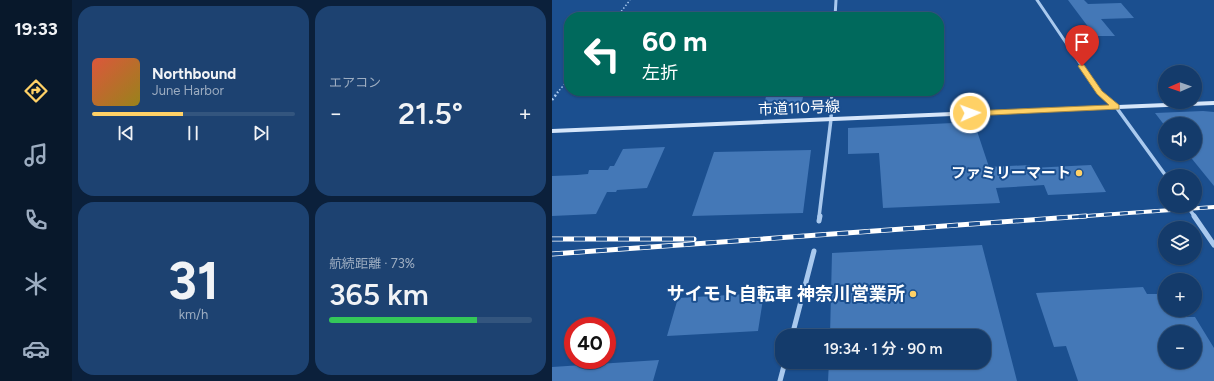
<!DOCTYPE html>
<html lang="ja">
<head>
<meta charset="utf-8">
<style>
	body { margin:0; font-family:Figtree,"Noto Sans JP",sans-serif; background:#1d4271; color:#f1f3f6; height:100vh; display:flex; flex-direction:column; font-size:15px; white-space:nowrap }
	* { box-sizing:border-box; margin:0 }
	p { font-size:13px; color:#9dadc1 }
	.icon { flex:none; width:22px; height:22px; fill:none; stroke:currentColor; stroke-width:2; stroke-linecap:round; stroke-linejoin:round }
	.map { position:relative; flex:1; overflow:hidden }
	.panel { display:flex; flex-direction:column; gap:6px; padding:6px; background:#0b203b; width:480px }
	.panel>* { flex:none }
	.hud { position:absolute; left:12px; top:12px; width:380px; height:84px; border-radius:16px; box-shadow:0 1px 3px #0004,0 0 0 1px #33557e; background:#00695c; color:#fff; overflow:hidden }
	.needle { width:26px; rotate:268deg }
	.buttons { position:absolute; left:606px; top:65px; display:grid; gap:8px }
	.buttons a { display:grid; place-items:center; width:44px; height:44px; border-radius:50%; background:#143b6b; box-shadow:0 1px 3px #0004,0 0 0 1px #33557e; font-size:20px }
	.speed { position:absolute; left:12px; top:317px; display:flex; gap:8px; font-size:20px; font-weight:700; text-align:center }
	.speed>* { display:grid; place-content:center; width:52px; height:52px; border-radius:50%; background:#143b6b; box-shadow:0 1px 3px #0004,0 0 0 1px #33557e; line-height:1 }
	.speed .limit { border:6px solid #d22; background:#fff; color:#111 }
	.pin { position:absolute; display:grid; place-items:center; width:34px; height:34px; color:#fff; margin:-41px -17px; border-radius:50% 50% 50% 0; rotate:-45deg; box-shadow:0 0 4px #0007 }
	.pin .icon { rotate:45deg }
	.me { position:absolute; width:44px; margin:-22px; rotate:88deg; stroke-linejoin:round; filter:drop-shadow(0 0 3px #0008) }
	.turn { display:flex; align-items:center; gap:14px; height:84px; padding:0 12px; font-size:18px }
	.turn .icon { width:52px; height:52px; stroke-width:2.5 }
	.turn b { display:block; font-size:28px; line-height:34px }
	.big { font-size:30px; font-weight:600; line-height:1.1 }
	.panel .card { flex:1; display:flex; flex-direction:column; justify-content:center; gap:6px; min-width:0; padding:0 14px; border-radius:16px; background:#1d4271 }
	.panel .dial { align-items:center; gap:0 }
	.dial b { font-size:52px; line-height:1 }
	.song { display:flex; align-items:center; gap:12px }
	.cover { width:48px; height:48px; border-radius:6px; background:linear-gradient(135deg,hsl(10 70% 55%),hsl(50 70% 35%)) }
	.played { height:4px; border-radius:2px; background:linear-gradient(90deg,#ffd166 45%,#33557e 45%) }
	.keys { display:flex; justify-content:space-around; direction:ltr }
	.heat { display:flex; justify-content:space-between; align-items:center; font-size:22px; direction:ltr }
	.charge { height:6px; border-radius:3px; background:linear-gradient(90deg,#34c759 73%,#33557e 0) }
	.panel .tiles { flex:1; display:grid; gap:6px; grid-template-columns:repeat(2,1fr) }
	.trip { position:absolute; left:223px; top:329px; width:216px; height:40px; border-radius:16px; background:#143b6b; box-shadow:0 1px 3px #0004,0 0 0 1px #33557e; font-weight:600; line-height:40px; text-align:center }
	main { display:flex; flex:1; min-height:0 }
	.dock { display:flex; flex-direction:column; width:72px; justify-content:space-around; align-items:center; background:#08182b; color:#9dadc1 }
	.dock .icon { width:28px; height:28px }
	.dock .on { color:#ffd166 }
	.dock b { font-size:18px; color:#f1f3f6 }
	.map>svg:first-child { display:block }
	.building { fill:#4478b7; fill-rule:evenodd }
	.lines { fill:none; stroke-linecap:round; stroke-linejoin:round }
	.path-far1 { stroke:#a9c9ee; stroke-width:1.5; stroke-dasharray:1.5 2; stroke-linecap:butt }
	.path { stroke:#a9c9ee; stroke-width:2.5; stroke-dasharray:2 2.5; stroke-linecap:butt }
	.street-far2 { stroke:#a9c9ee; stroke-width:3 }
	.street-far1 { stroke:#a9c9ee; stroke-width:3.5 }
	.street { stroke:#a9c9ee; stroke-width:5 }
	.secondary { fill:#d6e6fa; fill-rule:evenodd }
	.rail-far1-casing { stroke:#fff; stroke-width:4 }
	.rail-casing { stroke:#fff; stroke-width:5 }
	.rail-far1 { stroke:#1b4f8f; stroke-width:2.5; stroke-dasharray:8; stroke-linecap:butt }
	.rail { stroke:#1b4f8f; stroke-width:3.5; stroke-dasharray:11; stroke-linecap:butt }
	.route { fill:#ffd166; stroke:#a68842 }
	.poi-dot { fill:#ffd166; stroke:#1b4f8f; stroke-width:1.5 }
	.labels { text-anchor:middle; stroke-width:4; stroke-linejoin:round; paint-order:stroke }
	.street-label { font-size:15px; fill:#fff; stroke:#1b4f8f }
	.poi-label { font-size:15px; font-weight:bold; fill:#fff; stroke:#1b4f8f; text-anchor:end }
	.near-poi-label { font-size:18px; font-weight:bold; fill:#fff; stroke:#1b4f8f; text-anchor:end }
</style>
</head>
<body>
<main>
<nav class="dock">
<b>19:33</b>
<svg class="icon on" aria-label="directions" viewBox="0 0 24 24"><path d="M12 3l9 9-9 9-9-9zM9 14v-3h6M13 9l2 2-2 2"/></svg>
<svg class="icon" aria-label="music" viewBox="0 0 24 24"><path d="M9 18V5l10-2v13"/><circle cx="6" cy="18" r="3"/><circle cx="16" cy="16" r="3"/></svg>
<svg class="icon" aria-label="phone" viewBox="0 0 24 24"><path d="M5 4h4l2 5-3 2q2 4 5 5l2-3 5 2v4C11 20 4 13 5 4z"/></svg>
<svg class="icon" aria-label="climate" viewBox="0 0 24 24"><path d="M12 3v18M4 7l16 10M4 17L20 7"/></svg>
<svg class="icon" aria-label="car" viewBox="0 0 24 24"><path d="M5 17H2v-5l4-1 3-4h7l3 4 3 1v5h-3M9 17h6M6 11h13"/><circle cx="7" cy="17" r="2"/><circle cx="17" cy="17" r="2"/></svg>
</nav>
<section class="panel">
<div class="tiles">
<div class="card">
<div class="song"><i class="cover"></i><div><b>Northbound</b><p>June Harbor</p></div></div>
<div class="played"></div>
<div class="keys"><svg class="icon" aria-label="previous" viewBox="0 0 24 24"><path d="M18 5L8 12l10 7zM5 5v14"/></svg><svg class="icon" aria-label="pause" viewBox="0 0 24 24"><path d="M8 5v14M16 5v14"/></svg><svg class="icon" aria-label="next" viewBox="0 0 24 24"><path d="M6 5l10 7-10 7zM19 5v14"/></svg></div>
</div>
<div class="card"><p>エアコン</p>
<div class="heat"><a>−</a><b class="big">21.5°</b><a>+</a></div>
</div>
<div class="card dial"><b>31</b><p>km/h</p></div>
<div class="card"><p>航続距離 · 73%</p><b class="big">365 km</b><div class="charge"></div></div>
</div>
</section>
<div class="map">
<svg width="662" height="381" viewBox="0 0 662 381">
	<rect width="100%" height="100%" fill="#1b4f8f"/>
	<path class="building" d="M516,0H532L536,4L569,3L582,18L549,19L563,36H543Z
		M235,91H252L249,108H211L215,93Z
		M651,111L662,112V186L636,154H643V124H613V126L603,113Z
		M422,122L437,167L478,165L479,168L539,165L554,192L496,195L492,185L444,188L448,203L331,208L327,153L296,154V128Z
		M113,147L95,188L65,190L64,192H55L44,214L0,216V176L25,175L36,174L37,170H56L58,166H62L71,149Z
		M259,150L251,213L140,216L162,152Z
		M430,245L465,381H276L277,362H432V336H278L280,253Z
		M591,287L595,294H606L613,307V310L616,312L632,311L635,317H643L662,348V381H526L514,346L502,347L484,293ZM613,332H643V362H613Z
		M212,293L206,331L115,336L126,298Z
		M107,360L101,381H0V367Z"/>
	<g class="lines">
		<path class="path-far1" d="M65,17L78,0
			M5,93L17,79"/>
		<path class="path" d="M0,100L6,92"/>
		<path class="street-far2" d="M485,0L548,93
			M283,17L284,0
			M280,93V91"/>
		<path class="street-far1" d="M547,92L564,107L614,176
			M635,206L643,217
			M267,217L279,119L280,92"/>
		<path class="street" d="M642,216L662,245
			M267,221L268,216
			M240,336L262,251
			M228,381L233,362"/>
		<path class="secondary" d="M662,101V105L0,133V129Z"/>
		<defs>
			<path id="rail-far1" d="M520,217L662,207"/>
			<path id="rail" d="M0,239H142
				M0,254L534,216"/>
		</defs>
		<use href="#rail-far1" class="rail-far1-casing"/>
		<use href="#rail" class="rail-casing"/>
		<use href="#rail-far1" class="rail-far1"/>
		<use href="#rail" class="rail"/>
	</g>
	<path class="route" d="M527,65H532L550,91L567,105V109L418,116L414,113L418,111L557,105L545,94L526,66Z"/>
	<g class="poi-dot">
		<circle cx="527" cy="173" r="4"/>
		<circle cx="361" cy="294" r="4"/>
	</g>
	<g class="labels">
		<g class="street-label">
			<text transform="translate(247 108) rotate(-2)" y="5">市道110号線</text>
		</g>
		<g class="poi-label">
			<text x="519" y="178">ファミリーマート</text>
		</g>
		<g class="near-poi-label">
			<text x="353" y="300">サイモト自転車 神奈川営業所</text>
		</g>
	</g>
</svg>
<div class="buttons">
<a><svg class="needle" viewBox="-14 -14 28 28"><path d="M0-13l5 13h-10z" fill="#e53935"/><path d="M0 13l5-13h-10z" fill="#9dadc1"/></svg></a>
<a><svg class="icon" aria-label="sound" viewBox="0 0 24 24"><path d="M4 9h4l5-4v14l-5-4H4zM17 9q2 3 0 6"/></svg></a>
<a><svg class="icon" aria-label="search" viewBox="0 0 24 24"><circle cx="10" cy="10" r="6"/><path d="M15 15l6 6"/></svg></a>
<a><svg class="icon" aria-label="layers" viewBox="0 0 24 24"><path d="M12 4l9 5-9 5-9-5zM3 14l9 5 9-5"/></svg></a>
<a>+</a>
<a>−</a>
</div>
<div class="speed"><div class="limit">40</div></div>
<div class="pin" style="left:530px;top:66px;background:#d93025"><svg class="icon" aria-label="arrive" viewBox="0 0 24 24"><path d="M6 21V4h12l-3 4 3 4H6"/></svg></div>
<svg class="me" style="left:418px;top:113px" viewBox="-20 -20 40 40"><circle r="17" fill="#ffd166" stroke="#fff" stroke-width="3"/><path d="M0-11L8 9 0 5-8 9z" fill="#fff"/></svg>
<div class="trip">19:34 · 1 分 · 90 m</div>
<div class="hud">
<div class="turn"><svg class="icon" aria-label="left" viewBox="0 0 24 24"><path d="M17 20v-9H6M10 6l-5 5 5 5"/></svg><div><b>60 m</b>左折</div></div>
</div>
</div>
</main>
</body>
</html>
